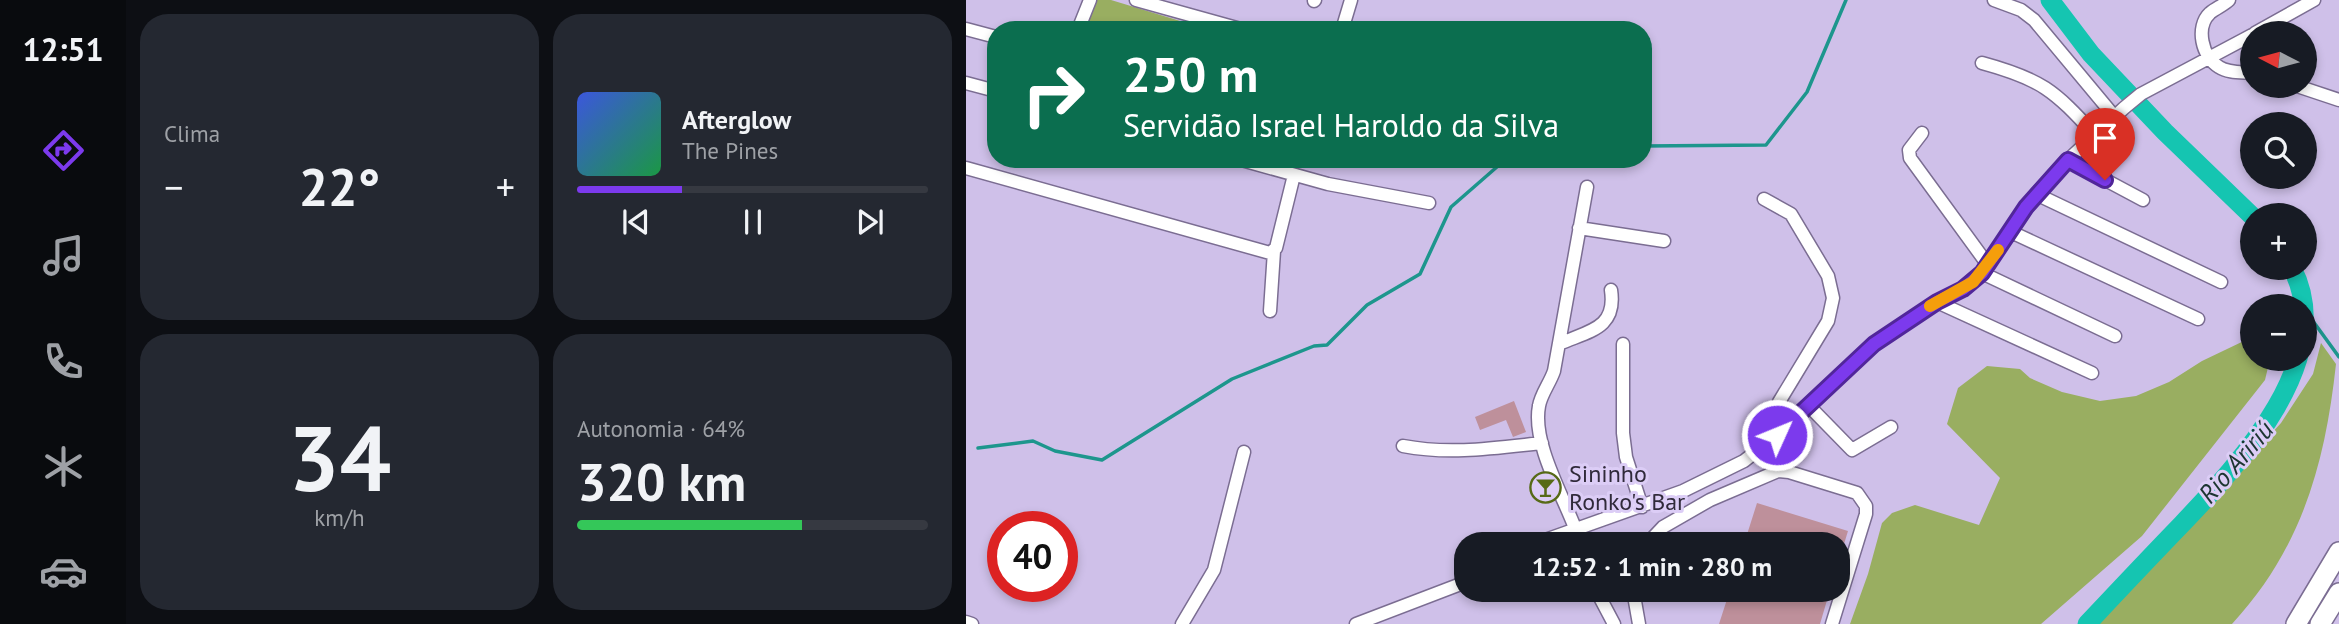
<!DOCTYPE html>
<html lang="pt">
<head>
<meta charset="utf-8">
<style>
	body { margin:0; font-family:"PT Sans",sans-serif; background:#242831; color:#f1f3f6; height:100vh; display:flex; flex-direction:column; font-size:26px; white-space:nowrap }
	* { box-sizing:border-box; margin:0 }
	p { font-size:23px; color:#9ea1a6 }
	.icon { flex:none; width:38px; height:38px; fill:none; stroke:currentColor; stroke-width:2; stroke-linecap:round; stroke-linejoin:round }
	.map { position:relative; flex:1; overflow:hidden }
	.side { display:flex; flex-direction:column; gap:14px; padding:14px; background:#0d0f14; width:840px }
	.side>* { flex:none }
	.top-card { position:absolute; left:21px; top:21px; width:665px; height:147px; border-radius:28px; box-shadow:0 4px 10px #0003; background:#0b6e4f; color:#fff; overflow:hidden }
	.needle { width:46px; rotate:276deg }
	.tools { position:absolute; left:1274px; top:21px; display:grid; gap:14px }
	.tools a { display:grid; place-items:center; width:77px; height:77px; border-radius:50%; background:#171b24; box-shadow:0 4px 10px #0003; font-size:35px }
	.speed { position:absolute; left:21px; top:511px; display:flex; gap:14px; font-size:35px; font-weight:700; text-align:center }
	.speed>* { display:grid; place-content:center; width:91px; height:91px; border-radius:50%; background:#171b24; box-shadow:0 4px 10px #0003; line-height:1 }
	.speed .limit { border:10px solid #d22; background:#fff; color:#111 }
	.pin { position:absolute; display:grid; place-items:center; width:60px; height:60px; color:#fff; margin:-72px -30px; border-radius:50% 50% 50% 0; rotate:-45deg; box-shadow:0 0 7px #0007 }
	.pin .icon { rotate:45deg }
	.me { position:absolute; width:77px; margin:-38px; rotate:46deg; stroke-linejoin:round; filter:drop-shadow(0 0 5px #0008) }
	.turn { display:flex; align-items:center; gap:24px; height:147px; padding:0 21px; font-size:32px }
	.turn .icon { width:91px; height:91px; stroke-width:2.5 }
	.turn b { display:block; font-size:49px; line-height:60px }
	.big { font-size:52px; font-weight:600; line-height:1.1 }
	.side .widget { flex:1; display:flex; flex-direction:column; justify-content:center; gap:10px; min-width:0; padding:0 24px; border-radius:28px; background:#242831 }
	.side .dial { align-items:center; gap:0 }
	.dial b { font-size:91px; line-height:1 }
	.song { display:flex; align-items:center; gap:21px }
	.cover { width:84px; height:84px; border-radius:10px; background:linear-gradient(135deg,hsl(230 70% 55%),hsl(140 70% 35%)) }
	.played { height:7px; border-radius:4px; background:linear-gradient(90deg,#7c3aed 30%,#363941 30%) }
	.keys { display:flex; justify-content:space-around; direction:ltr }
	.heat { display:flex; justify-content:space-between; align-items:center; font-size:38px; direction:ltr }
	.charge { height:10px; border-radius:5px; background:linear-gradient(90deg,#34c759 64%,#363941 0) }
	.side .tiles { flex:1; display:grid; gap:14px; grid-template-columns:repeat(2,1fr) }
	.trip { position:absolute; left:488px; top:532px; width:396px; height:70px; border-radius:28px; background:#171b24; box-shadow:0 4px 10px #0003; font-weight:600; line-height:70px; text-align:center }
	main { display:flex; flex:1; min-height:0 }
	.menu { display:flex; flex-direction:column; width:126px; justify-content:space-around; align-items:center; background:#090b0e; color:#9ea1a6 }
	.menu .icon { width:49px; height:49px }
	.menu .on { color:#7c3aed }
	.menu b { font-size:32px; color:#f1f3f6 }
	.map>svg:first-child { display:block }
	.green { fill:#99ae61 }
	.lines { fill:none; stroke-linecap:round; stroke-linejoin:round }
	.stream { stroke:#1d968d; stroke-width:3.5 }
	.river { stroke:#15c5b1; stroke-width:19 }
	.building { fill:#be909b }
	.minor-casing { stroke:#7b6d92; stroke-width:15 }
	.highway-casing { stroke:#7b6d92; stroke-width:22 }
	.minor { stroke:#fff; stroke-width:12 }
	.highway { stroke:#fff; stroke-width:19 }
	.route-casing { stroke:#51269a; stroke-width:18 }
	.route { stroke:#7c3aed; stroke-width:12 }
	.slow { stroke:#f59e0b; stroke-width:12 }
	.labels { text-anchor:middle; stroke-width:6; stroke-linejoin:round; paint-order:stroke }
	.poi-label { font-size:24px; fill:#302a3a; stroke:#dccdf6; text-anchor:start }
	.water-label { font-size:26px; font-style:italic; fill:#1c3531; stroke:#dccdf6 }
</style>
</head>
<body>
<main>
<nav class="menu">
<b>12:51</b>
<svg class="icon on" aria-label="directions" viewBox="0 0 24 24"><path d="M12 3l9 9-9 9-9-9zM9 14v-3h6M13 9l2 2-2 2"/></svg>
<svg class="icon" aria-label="music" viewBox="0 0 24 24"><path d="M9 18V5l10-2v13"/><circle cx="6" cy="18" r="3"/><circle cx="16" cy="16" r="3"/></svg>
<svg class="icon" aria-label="phone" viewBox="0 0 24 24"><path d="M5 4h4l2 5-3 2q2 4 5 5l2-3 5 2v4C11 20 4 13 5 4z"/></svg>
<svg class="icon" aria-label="climate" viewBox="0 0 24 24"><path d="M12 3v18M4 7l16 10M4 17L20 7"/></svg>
<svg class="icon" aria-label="car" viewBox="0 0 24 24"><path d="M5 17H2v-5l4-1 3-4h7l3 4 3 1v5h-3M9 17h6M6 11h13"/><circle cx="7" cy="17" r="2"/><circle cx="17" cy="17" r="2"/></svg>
</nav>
<section class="side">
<div class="tiles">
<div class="widget"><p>Clima</p>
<div class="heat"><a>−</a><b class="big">22°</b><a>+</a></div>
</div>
<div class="widget">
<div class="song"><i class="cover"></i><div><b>Afterglow</b><p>The Pines</p></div></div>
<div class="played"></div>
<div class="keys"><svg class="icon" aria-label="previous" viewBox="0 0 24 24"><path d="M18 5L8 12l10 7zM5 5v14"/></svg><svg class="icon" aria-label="pause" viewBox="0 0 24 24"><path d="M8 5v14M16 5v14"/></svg><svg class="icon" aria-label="next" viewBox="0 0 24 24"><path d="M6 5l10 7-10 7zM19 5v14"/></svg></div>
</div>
<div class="widget dial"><b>34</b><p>km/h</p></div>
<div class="widget"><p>Autonomia · 64%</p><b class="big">320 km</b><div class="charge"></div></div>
</div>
</section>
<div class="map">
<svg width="1373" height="624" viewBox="0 0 1373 624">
	<rect width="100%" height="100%" fill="#cfc0e9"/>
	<path class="green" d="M128,0H145L244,30H120Z
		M1282,339H1286V359H1304L1299,380L1176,536L1075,624H884L902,574L916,523L926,513L949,505L1013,525L1034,478L981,424L992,388L1021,366L1054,369L1064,378L1096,392L1134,401L1170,396L1203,382L1236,361Z
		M1355,343L1370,364C1359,464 1336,548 1266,624H1131L1315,423L1347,374Z"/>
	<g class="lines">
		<path class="stream" d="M677,146L800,145L841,92L880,0
			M1344,317L1373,357
			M12,448L67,441L89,451L136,460L266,379L348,346L361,345L401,305L454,274L485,207L540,159"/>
		<path class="river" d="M1084,0L1125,54L1199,132L1286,216
			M1121,624C1152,591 1184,557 1216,524C1274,463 1373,358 1326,268"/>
	</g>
	<path class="building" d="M548,401L560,432L547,437L540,420L514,430L509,417Z
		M791,503L882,531L878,544H778Z
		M764,590H864L854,624H753Z"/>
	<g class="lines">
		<defs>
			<path id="minor" d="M170,0L278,30
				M1028,0L1055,10L1068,20L1148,116
				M1263,0C1258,5 1250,8 1244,13C1229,27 1236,57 1253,67C1262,73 1275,72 1286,73
				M348,1L349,0
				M0,29L30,37
				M112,30L124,0
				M376,30L385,0
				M1289,33L1348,0
				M1016,63C1075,79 1088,90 1129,135
				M0,83L30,91
				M1331,86L1373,100
				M956,133L943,150L944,158L1022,265
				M272,159L362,184L463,203
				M1102,160L1177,200
				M0,168L304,253L310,248L328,175
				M1070,194L1255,282
				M798,199L825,214L862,276L867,298L862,321L813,402L811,435
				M613,228L698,241
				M1043,231L1232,319
				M1016,273L1149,336
				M971,302L1126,373
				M304,311L308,251
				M593,344C622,331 651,329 645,290
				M657,344V433L660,457L676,507
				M842,405L886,450L925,427
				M437,446C484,455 529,448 576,443
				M609,528C596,494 566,442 573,406C575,394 584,383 588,371L621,187
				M603,539L655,544
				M568,544L717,491L778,461L811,435L908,344L971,302L997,289L1016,273L1070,194L1102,160L1158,108L1175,94L1286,35
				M681,544L697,527L744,500L812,471L823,472L891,493L900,506V514L866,624
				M630,590L648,624
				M667,590L673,624
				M0,622L6,624
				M216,624L248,570L278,452
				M390,624L500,582"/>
			<path id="highway" d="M1330,624L1373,552
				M1354,624L1373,593"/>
		</defs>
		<use href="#minor" class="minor-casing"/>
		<use href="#highway" class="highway-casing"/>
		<use href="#minor" class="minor"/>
		<use href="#highway" class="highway"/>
	</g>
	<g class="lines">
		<defs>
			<path id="route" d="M811,435L908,344L971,302L997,289L1016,273L1060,207L1102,160L1139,180"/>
		</defs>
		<use href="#route" class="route-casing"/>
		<use href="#route" class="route"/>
		<path class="slow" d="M964,306L1007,282L1032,250"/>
	</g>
	<defs>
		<symbol id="bar-ring" viewBox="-11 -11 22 22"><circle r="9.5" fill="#dccdf6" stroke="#576a17" stroke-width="1.5"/><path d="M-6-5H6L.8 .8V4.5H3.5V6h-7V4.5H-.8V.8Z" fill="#576a17"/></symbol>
	</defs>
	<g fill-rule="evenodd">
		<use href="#bar-ring" x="562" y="470" width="35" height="35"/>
	</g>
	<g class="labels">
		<g class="poi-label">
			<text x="603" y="482">Sininho<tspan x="603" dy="28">Ronko's Bar</tspan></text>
		</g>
		<g class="water-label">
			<text transform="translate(1270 462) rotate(-49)" y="9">Rio Aririú</text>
		</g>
	</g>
</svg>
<div class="tools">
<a><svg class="needle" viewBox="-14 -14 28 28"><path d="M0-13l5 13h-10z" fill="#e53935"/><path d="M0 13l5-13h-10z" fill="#9ea1a6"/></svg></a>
<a><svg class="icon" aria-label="search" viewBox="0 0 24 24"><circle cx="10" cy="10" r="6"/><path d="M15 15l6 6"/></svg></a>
<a>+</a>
<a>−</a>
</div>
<div class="speed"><div class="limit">40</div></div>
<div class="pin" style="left:1139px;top:180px;background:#d93025"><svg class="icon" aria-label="arrive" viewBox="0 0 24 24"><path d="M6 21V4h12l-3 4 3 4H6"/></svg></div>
<svg class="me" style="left:811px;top:435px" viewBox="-20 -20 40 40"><circle r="17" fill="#7c3aed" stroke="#fff" stroke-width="3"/><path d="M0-11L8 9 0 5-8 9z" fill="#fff"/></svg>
<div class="trip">12:52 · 1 min · 280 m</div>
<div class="top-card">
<div class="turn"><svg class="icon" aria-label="right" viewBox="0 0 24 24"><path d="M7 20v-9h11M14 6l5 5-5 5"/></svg><div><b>250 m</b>Servidão Israel Haroldo da Silva</div></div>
</div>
</div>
</main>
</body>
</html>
